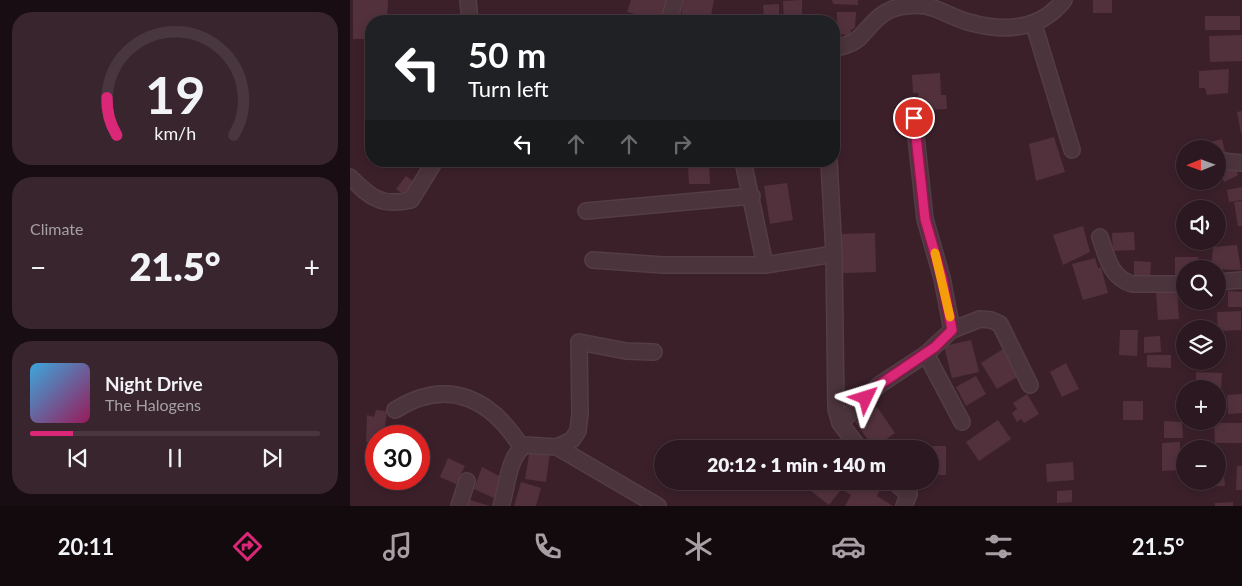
<!DOCTYPE html>
<html lang="en">
<head>
<meta charset="utf-8">
<style>
	body { margin:0; font-family:Lato,sans-serif; background:#38252d; color:#f1f3f6; height:100vh; display:flex; flex-direction:column; font-size:19px; white-space:nowrap }
	* { box-sizing:border-box; margin:0 }
	p { font-size:16px; color:#a6a0a5 }
	.icon { flex:none; width:28px; height:28px; fill:none; stroke:currentColor; stroke-width:2; stroke-linecap:round; stroke-linejoin:round }
	.map { position:relative; flex:1; overflow:hidden }
	.drawer { display:flex; flex-direction:column; gap:12px; padding:12px; background:#180d12; width:350px }
	.drawer>* { flex:none }
	.top-card { position:absolute; left:15px; top:15px; width:475px; height:152px; border-radius:20px; box-shadow:0 2px 8px #0003,0 0 0 1px #48373e; background:#202124; color:#fff; overflow:hidden }
	.needle { width:32px; rotate:269deg }
	.fabs { position:absolute; left:826px; top:140px; display:grid; gap:10px }
	.fabs a { display:grid; place-items:center; width:50px; height:50px; border-radius:50%; background:#2c1820; box-shadow:0 2px 8px #0003,0 0 0 1px #48373e; font-size:25px }
	.speed { position:absolute; left:15px; top:425px; display:flex; gap:10px; font-size:25px; font-weight:700; text-align:center }
	.speed>* { display:grid; place-content:center; width:65px; height:65px; border-radius:50%; background:#2c1820; box-shadow:0 2px 8px #0003,0 0 0 1px #48373e; line-height:1 }
	.speed .limit { border:8px solid #d22; background:#fff; color:#111 }
	.pin { position:absolute; display:grid; place-items:center; width:42px; height:42px; color:#fff; margin:-21px; border:2px solid #fff; border-radius:50%; box-shadow:0 1px 5px #0007 }
	.me { position:absolute; width:55px; margin:-28px; rotate:49deg; stroke-linejoin:round; filter:drop-shadow(0 0 4px #0008) }
	.turn { display:flex; align-items:center; gap:18px; height:105px; padding:0 20px; font-size:22px }
	.turn .icon { width:65px; height:65px; stroke-width:2.5 }
	.turn b { display:block; font-size:35px; line-height:42px }
	.lanes { display:flex; align-items:center; height:48px; padding:0 20px; background:#0003; justify-content:center; gap:25px; direction:ltr }
	.lanes .off { opacity:.35 }
	.big { font-size:38px; font-weight:800; line-height:1.1 }
	.drawer .tile { flex:1; display:flex; flex-direction:column; justify-content:center; gap:8px; min-width:0; padding:0 18px; border-radius:20px; background:#38252d }
	.drawer .dial { align-items:center; gap:0 }
	.dial svg { height:130px; overflow:visible; fill:none; stroke:#48373e; stroke-width:7; stroke-linecap:round; text-anchor:middle }
	.dial text { fill:#f1f3f6; stroke:none }
	.song { display:flex; align-items:center; gap:15px }
	.cover { width:60px; height:60px; border-radius:8px; background:linear-gradient(135deg,hsl(200 70% 55%),hsl(330 70% 35%)) }
	.played { height:5px; border-radius:2px; background:linear-gradient(90deg,#db2777 15%,#48373e 15%) }
	.keys { display:flex; justify-content:space-around; direction:ltr }
	.heat { display:flex; justify-content:space-between; align-items:center; font-size:28px; direction:ltr }
	.trip { position:absolute; left:304px; top:440px; width:285px; height:50px; border-radius:25px; background:#2c1820; box-shadow:0 2px 8px #0003,0 0 0 1px #48373e; font-weight:800; line-height:50px; text-align:center }
	.dock { display:flex; height:80px; justify-content:space-around; align-items:center; background:#120a0d; color:#a6a0a5 }
	.dock .icon { width:35px; height:35px }
	.dock .active { color:#db2777 }
	.dock b { font-size:22px; color:#f1f3f6 }
	main { display:flex; flex:1; min-height:0 }
	.map>svg:first-child { display:block }
	.building { fill:#52313d }
	.lines { fill:none; stroke-linecap:round; stroke-linejoin:round }
	.street-casing { stroke:#543d45; stroke-width:18 }
	.street { stroke:#4b343c; stroke-width:15 }
	.route-casing { stroke:#8e194d; stroke-width:12 }
	.route { stroke:#db2777; stroke-width:9 }
	.slow { stroke:#f59e0b; stroke-width:9 }
</style>
</head>
<body>
<main>
<section class="drawer">
<div class="tile dial"><svg viewBox="0 0 100 80">
<path d="M14 69A42 42 0 1 1 86 69"/>
<path d="M14 69A42 42 0 0 1 8 46" stroke="#db2777"/>
<text x="50" y="56" font-size="32" font-weight="700">19</text>
<text x="50" y="72" font-size="11">km/h</text>
</svg></div>
<div class="tile"><p>Climate</p>
<div class="heat"><a>−</a><b class="big">21.5°</b><a>+</a></div>
</div>
<div class="tile">
<div class="song"><i class="cover"></i><div><b>Night Drive</b><p>The Halogens</p></div></div>
<div class="played"></div>
<div class="keys"><svg class="icon" aria-label="previous" viewBox="0 0 24 24"><path d="M18 5L8 12l10 7zM5 5v14"/></svg><svg class="icon" aria-label="pause" viewBox="0 0 24 24"><path d="M8 5v14M16 5v14"/></svg><svg class="icon" aria-label="next" viewBox="0 0 24 24"><path d="M6 5l10 7-10 7zM19 5v14"/></svg></div>
</div>
</section>
<div class="map">
<svg width="892" height="506" viewBox="0 0 892 506">
	<rect width="100%" height="100%" fill="#3b202a"/>
	<path class="building" d="M3,0H38L37,21H21V39H3Z
		M281,0H318L311,21L277,12Z
		M334,0H364L360,21H330Z
		M452,0V21H434L433,1Z
		M482,0H508V5L483,4Z
		M743,0H762V13H743Z
		M429,4V21H405V17H414L413,5Z
		M487,12H506L505,28L501,30L500,35L487,34Z
		M855,16H890V30H855Z
		M892,35V61L860,62L859,36Z
		M879,69L878,93L857,95L855,88H849V71Z
		M590,73L591,95H596L597,109L570,110L568,93H563L562,75Z
		M892,111V133H891L887,112Z
		M704,137L715,172L686,181L679,144Z
		M872,139L876,156L868,158V149H850L849,145Z
		M342,161H359L360,184H339L338,166L343,165Z
		M884,165L888,175L874,182L870,172Z
		M56,176L67,184L57,197L46,189Z
		M437,183L443,220L420,224L414,186Z
		M892,187V200L879,202L877,190Z
		M892,201V226H888L884,202Z
		M842,205L864,206V209H842Z
		M733,226L740,252L713,265L703,235Z
		M784,232L785,250L763,251L762,233Z
		M525,233L526,272L493,273L491,234Z
		M887,245L891,270L861,269L863,247Z
		M825,257H848V269H835V282H825Z
		M745,258L748,268L751,267L758,293L733,300L722,264Z
		M784,261L801,262L800,280L784,279Z
		M827,289L829,319L808,320L806,291Z
		M878,291L892,292V307H878Z
		M891,311V330L868,331L867,312Z
		M770,330H788L787,356L769,355Z
		M810,336L811,352L794,353V337Z
		M621,340L629,372L602,378L594,346Z
		M653,349L669,376L647,389L631,363Z
		M797,355H821V368L797,367Z
		M716,363L729,389L712,397L700,372Z
		M846,372L872,373L871,390L846,389Z
		M626,376L636,394L616,406L606,387Z
		M677,394L689,414L674,423L671,419L667,422L662,413L667,409L663,403Z
		M892,394V413L878,414L877,395Z
		M773,401H793V420H773Z
		M527,407L545,433L524,448L505,422Z
		M26,410L37,411L34,436H26V444L16,442L17,415L24,417Z
		M648,420L661,439L629,461L616,442Z
		M814,421L832,422L833,438H814Z
		M864,423H892V443H865Z
		M830,442V470L812,471V443Z
		M568,446H596V475H580V449H568Z
		M180,449L200,452L196,482L175,479Z
		M98,458L115,466L106,484L90,477Z
		M868,461H873L875,486L850,487V481H868Z
		M723,462L724,480L697,482L696,464Z
		M887,466H892V490H886Z
		M132,467L153,478L144,498L124,489Z
		M463,481H477L490,491L479,505L457,488Z
		M496,481H534L527,496L543,506H495L501,495L491,489Z
		M171,482L191,488L186,506H164Z
		M722,490V502L707,503V491Z
		M120,500L140,506H118Z
		M883,502V506H865V503Z"/>
	<g class="lines">
		<defs>
			<path id="street" d="M118,0L120,21
				M319,21L325,0
				M684,25L722,150
				M484,49C493,46 504,44 511,36C522,24 531,11 549,7C582,0 591,14 618,22C654,32 690,31 714,0
				M564,118L575,219L592,278L602,330
				M393,161L415,265
				M479,161L484,254L486,409L490,423L510,449
				M873,161L892,163
				M0,177C20,197 31,207 61,200L85,161
				M236,211L402,196
				M750,237C757,257 760,277 782,284H835
				M243,260L313,265H415L484,254
				M868,282L892,280
				M576,354L612,422
				M45,410C98,377 141,398 172,448
				M490,423L529,385L576,354L602,330L630,319L641,320L650,324L680,385
				M207,447L308,506
				M543,481L559,494L554,506
				M109,506L117,481
				M151,506C158,485 157,461 174,445L207,447L222,440L228,431L230,414L229,342L276,351L304,352"/>
		</defs>
		<use href="#street" class="street-casing"/>
		<use href="#street" class="street"/>
	</g>
	<g class="lines">
		<defs>
			<path id="route" d="M516,398L529,385L585,347L602,330L592,278L575,219L564,118"/>
		</defs>
		<use href="#route" class="route-casing"/>
		<use href="#route" class="route"/>
		<path class="slow" d="M585,253L600,317"/>
	</g>
</svg>
<div class="fabs">
<a><svg class="needle" viewBox="-14 -14 28 28"><path d="M0-13l5 13h-10z" fill="#e53935"/><path d="M0 13l5-13h-10z" fill="#a6a0a5"/></svg></a>
<a><svg class="icon" aria-label="sound" viewBox="0 0 24 24"><path d="M4 9h4l5-4v14l-5-4H4zM17 9q2 3 0 6"/></svg></a>
<a><svg class="icon" aria-label="search" viewBox="0 0 24 24"><circle cx="10" cy="10" r="6"/><path d="M15 15l6 6"/></svg></a>
<a><svg class="icon" aria-label="layers" viewBox="0 0 24 24"><path d="M12 4l9 5-9 5-9-5zM3 14l9 5 9-5"/></svg></a>
<a>+</a>
<a>−</a>
</div>
<div class="speed"><div class="limit">30</div></div>
<div class="pin" style="left:564px;top:118px;background:#d93025"><svg class="icon" aria-label="arrive" viewBox="0 0 24 24"><path d="M6 21V4h12l-3 4 3 4H6"/></svg></div>
<svg class="me" style="left:516px;top:398px" viewBox="-20 -20 40 40"><path d="M0-17L14 15 0 8-14 15z" fill="#db2777" stroke="#fff" stroke-width="4"/></svg>
<div class="trip">20:12 · 1 min · 140 m</div>
<div class="top-card">
<div class="turn"><svg class="icon" aria-label="left" viewBox="0 0 24 24"><path d="M17 20v-9H6M10 6l-5 5 5 5"/></svg><div><b>50 m</b>Turn left</div></div>
<div class="lanes"><svg class="icon" aria-label="left" viewBox="0 0 24 24"><path d="M17 20v-9H6M10 6l-5 5 5 5"/></svg><svg class="icon off" aria-label="ahead" viewBox="0 0 24 24"><path d="M12 20V5M6 11l6-6 6 6"/></svg><svg class="icon off" aria-label="ahead" viewBox="0 0 24 24"><path d="M12 20V5M6 11l6-6 6 6"/></svg><svg class="icon off" aria-label="right" viewBox="0 0 24 24"><path d="M7 20v-9h11M14 6l5 5-5 5"/></svg></div>
</div>
</div>
</main>
<nav class="dock">
<b>20:11</b>
<svg class="icon active" aria-label="directions" viewBox="0 0 24 24"><path d="M12 3l9 9-9 9-9-9zM9 14v-3h6M13 9l2 2-2 2"/></svg>
<svg class="icon" aria-label="music" viewBox="0 0 24 24"><path d="M9 18V5l10-2v13"/><circle cx="6" cy="18" r="3"/><circle cx="16" cy="16" r="3"/></svg>
<svg class="icon" aria-label="phone" viewBox="0 0 24 24"><path d="M5 4h4l2 5-3 2q2 4 5 5l2-3 5 2v4C11 20 4 13 5 4z"/></svg>
<svg class="icon" aria-label="climate" viewBox="0 0 24 24"><path d="M12 3v18M4 7l16 10M4 17L20 7"/></svg>
<svg class="icon" aria-label="car" viewBox="0 0 24 24"><path d="M5 17H2v-5l4-1 3-4h7l3 4 3 1v5h-3M9 17h6M6 11h13"/><circle cx="7" cy="17" r="2"/><circle cx="17" cy="17" r="2"/></svg>
<svg class="icon" aria-label="filters" viewBox="0 0 24 24"><path d="M4 7h16M4 17h16"/><circle cx="9" cy="7" r="2"/><circle cx="15" cy="17" r="2"/></svg>
<b>21.5°</b>
</nav>
</body>
</html>
